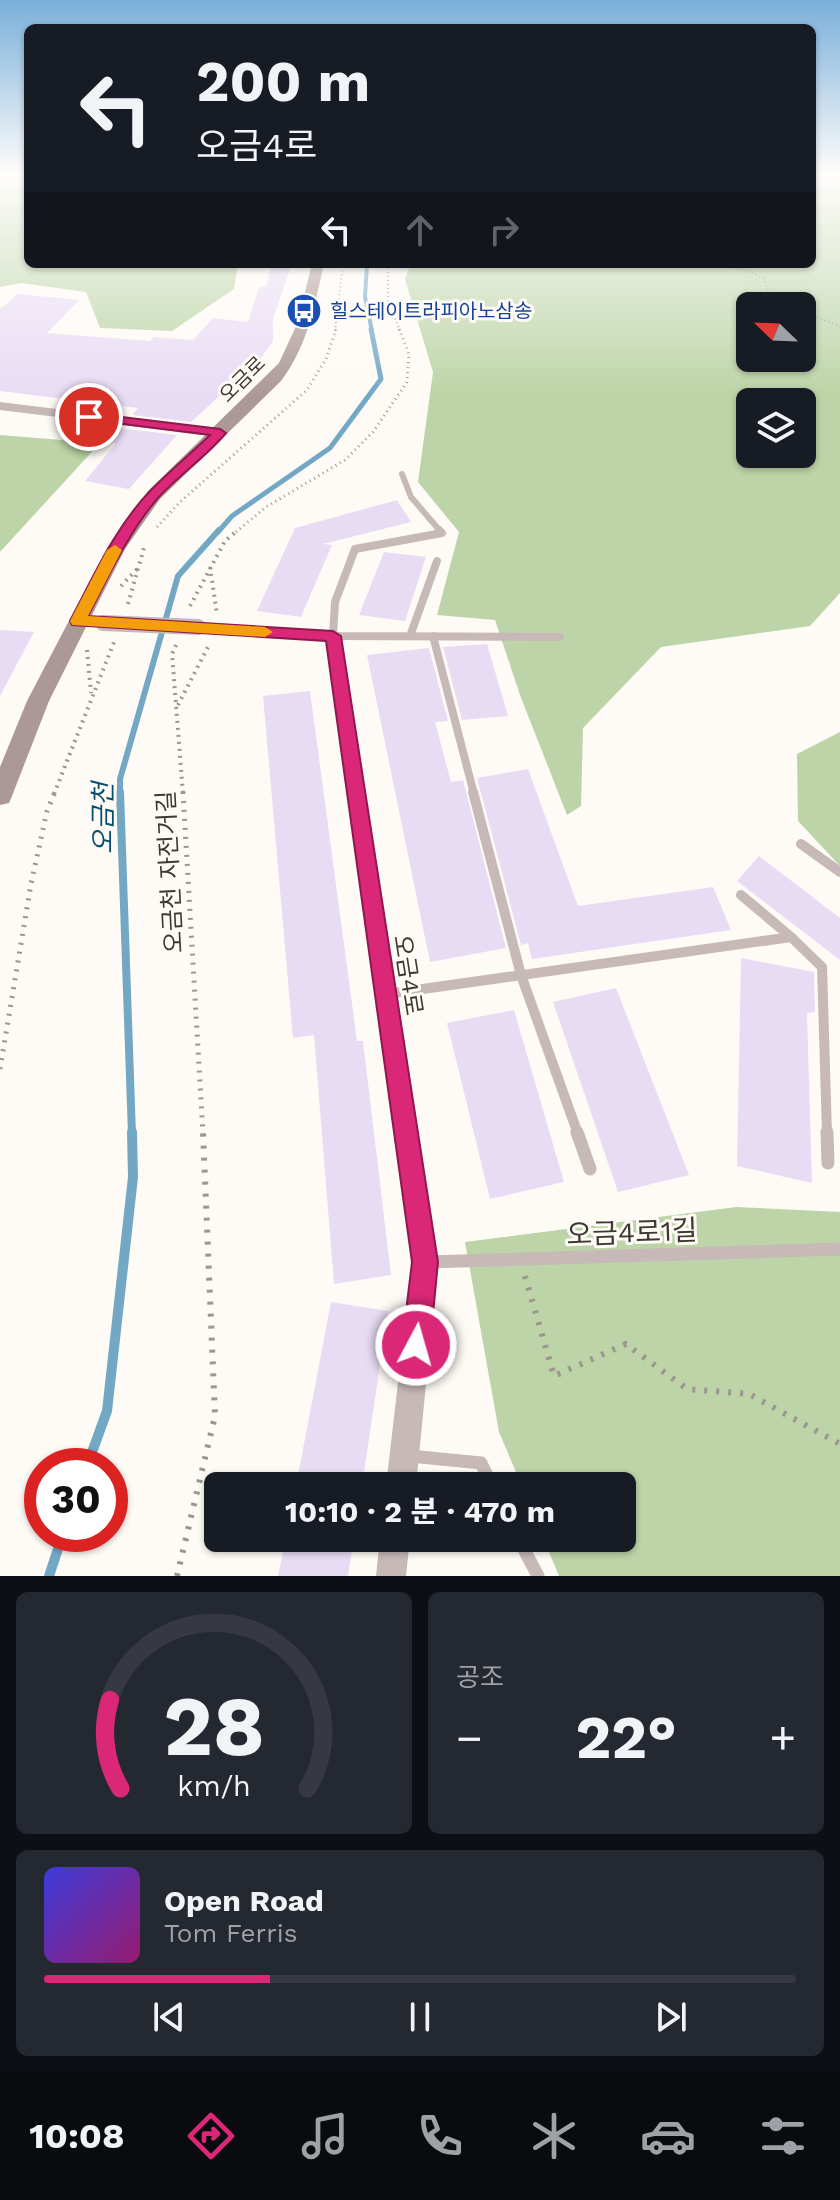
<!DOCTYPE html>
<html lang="ko">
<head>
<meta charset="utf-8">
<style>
	body { margin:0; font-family:"Work Sans","Noto Sans KR",sans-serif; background:#242831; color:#f1f3f6; height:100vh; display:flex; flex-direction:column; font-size:30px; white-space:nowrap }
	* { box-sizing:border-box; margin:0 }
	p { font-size:26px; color:#9ea1a6 }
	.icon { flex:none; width:44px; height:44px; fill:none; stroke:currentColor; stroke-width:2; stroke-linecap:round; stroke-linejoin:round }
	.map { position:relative; height:1576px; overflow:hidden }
	.side { display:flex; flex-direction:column; gap:16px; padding:16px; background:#0d0f14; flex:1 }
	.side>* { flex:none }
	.banner { position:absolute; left:24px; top:24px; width:792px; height:244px; border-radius:12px; box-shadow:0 2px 6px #0004; background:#171b24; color:#f1f3f6; overflow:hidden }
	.needle { width:52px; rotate:293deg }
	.buttons { position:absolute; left:736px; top:292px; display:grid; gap:16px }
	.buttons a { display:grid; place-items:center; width:80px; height:80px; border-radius:12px; background:#171b24; box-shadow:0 2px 6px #0004; font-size:40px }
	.speed { position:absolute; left:24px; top:1448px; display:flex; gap:16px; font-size:40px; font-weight:700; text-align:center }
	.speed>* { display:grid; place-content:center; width:104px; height:104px; border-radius:50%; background:#171b24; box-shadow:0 2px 6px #0004; line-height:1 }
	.speed .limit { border:12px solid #d22; background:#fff; color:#111 }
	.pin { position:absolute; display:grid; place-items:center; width:68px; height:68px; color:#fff; margin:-34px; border:4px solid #fff; border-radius:50%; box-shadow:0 2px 8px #0007 }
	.me { position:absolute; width:88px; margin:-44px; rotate:6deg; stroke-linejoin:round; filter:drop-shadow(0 0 6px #0008) }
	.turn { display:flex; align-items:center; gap:28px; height:168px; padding:0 40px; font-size:36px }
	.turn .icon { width:104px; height:104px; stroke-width:2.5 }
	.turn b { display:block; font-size:56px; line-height:68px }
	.lanes { display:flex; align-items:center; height:76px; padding:0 40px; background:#0003; justify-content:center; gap:40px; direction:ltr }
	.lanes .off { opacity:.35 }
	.big { font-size:60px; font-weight:700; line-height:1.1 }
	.side .card { flex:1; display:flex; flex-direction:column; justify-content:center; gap:12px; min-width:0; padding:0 28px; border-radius:12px; background:#242831 }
	.side .dial { align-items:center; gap:0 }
	.dial svg { height:208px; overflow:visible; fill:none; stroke:#363941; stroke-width:7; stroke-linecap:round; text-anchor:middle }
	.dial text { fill:#f1f3f6; stroke:none }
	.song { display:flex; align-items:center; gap:24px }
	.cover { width:96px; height:96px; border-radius:12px; background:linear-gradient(135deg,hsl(240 70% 55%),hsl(320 70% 35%)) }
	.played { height:8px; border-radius:4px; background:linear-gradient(90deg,#db2777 30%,#363941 30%) }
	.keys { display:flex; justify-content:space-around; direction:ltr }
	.heat { display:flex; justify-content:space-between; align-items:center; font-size:44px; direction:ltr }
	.side .tiles { flex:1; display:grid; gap:16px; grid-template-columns:1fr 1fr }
	.card:last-child { grid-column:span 2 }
	.trip { position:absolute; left:204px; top:1472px; width:432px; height:80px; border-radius:12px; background:#171b24; box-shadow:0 2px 6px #0004; font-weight:700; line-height:80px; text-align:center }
	.tab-bar { display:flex; height:128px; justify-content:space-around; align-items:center; background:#090b0e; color:#9ea1a6 }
	.tab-bar .icon { width:56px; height:56px }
	.tab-bar .current { color:#db2777 }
	.tab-bar b { font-size:36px; color:#f1f3f6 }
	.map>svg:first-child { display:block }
	.green { fill:#bcd4a7; fill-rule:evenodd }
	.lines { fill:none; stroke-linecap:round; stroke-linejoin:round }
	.stream-far4 { stroke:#73a8c5; stroke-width:4 }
	.stream-far3 { stroke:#73a8c5; stroke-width:5 }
	.stream-far2 { stroke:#73a8c5; stroke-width:6 }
	.stream-far1 { stroke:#73a8c5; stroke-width:8 }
	.stream { stroke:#73a8c5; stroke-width:10 }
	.building { fill:#e8dcf4 }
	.path-far4 { stroke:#9b9790; stroke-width:2; stroke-dasharray:1 3; stroke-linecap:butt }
	.path-far3 { stroke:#9b9790; stroke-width:3; stroke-dasharray:1 4; stroke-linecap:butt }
	.path-far2 { stroke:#9b9790; stroke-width:4; stroke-dasharray:2 5; stroke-linecap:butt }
	.path-far1 { stroke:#9b9790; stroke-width:5; stroke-dasharray:2 7; stroke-linecap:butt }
	.path { stroke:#9b9790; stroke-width:6; stroke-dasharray:3 9; stroke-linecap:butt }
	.lane-far3 { stroke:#c6b9b8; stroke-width:6 }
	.lane-far2 { stroke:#c6b9b8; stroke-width:8 }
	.lane-far1 { stroke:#c6b9b8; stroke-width:10 }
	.lane { stroke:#c6b9b8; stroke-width:13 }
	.street { fill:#c6b9b8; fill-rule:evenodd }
	.secondary { fill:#ac9897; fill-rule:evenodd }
	.street-bridge { stroke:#c6b9b8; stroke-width:16 }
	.route { fill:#db2777; stroke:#8e194d; stroke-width:2 }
	.slow { fill:#f59e0b }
	.labels { text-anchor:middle; stroke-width:6; stroke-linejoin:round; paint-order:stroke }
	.far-transit-label { font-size:20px; fill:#164399; stroke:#fefbf6; text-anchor:start }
	.far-street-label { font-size:20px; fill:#3e382f; stroke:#fefbf6 }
	.street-label { font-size:24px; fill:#3e382f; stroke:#fefbf6 }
	.water-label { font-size:26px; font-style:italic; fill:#064f6c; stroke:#fefbf6 }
	.near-street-label { font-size:28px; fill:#3e382f; stroke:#fefbf6 }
</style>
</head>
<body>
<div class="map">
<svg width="840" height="1576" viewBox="0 0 840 1576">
	<rect width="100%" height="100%" fill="#fefbf6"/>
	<path class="green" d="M0,175H28V264H238L234,289L172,331L100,328L86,292L21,283L0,287Z
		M812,175H840V593L810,626L661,647L583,728L581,806L567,815L520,695L495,620L437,615L459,532L418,482L433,372L405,279L411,264H812ZM750,306H802V358H750ZM750,402H802V454H750Z
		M0,435L100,443L0,552Z
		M840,732V866L798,821L797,754Z
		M736,1207L840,1212V1576H559L543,1538H622V1486H522L499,1432L465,1242Z"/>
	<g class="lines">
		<path class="stream-far4" d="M367,264L365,297L372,331"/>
		<path class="stream-far3" d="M218,532L232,516L330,448L381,379L371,329"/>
		<path class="stream-far2" d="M120,794V779L178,576L219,530"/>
		<path class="stream-far1" d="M120,792L132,1134"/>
		<path class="stream" d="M87,1466L107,1411L133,1177L132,1132
			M49,1576L63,1534"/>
	</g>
	<path class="building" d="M272,264H292L273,319V341L261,358L191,422L132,415L138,408L0,391V309L18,294L79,300L47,333L150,341L154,337L193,340L213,318L248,322L259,287H266Z
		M119,428L177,435L129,489L85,481L116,443L106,442Z
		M397,500L411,522L323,544L332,545L301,617L257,611L295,528Z
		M384,552L426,557L405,621L359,615Z
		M0,630L34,632L0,696Z
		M487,644L508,716L462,720L443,647Z
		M429,648L448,721L435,722L451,782L463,780L506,948L430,962L367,655Z
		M310,691L357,1041H363L391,1275L334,1284L314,1035L293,1038L263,696Z
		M528,769L578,906L713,887L731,930L532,959L528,943L521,945L477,778Z
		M759,856L840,918V960L737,881Z
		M741,958L814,972L815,1012L807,1013L812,1183L737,1166Z
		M616,988L689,1175L618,1192L553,1002Z
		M514,1010L564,1182L490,1199L447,1023Z
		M331,1302L388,1311L362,1486H296Z
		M286,1538H354L348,1576H278Z"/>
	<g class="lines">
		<path class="path-far4" d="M388,264V300L400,331
			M709,264L745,270L763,278L770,294L789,306
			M802,312L840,326
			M335,331L343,264"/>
		<path class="path-far3" d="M157,527L180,502L307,390L326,359L336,329
			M236,532L266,507L345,460L373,432L407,382L409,354L399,329"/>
		<path class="path-far2" d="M210,567L217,614
			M121,586L137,569
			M128,604L145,544
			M190,606L225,541L238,530
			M176,645L172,654L183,794
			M87,650L91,693
			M178,705L210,643
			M54,794L114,642"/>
		<path class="path-far1" d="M183,792L203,1134
			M0,1069L31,884L47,811L55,792"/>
		<path class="path" d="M525,1276L554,1376L626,1344L687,1389L749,1394L840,1444
			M177,1576L215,1416L203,1132"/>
		<path class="lane-far3" d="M402,474L411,497L441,532"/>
		<path class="lane-far2" d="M439,530L442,533L355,549L335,602L333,636L560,637
			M410,636L437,561
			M433,636L474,794"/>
		<path class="lane-far1" d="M473,792L521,975L578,1134
			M801,844L840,872
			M741,895L791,937
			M387,994L791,937L822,967L827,1134"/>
		<path class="lane" d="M577,1132L590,1169
			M827,1132L828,1163
			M428,1262L840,1249
			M410,1456L481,1463L492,1486
			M518,1538L538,1576"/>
		<path class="street" d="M0,402L220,429L226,433L220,437L0,410Z
			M198,622L333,631L341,636L438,1262L416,1486H386L412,1262L326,641L193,631L190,627L193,623Z
			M380,1538H410L406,1576H376Z"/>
		<path class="secondary" d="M312,264H324C314,307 308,345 281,381L160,499L125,549L49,701L12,796L9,803L0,805V767L27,701L107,548L148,491L279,363L297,324Z"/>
		<path class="street-bridge" d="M103,623L198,627"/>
	</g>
	<linearGradient id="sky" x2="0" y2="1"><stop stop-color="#79afda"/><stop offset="0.44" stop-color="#fffdfb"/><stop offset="1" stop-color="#fffdfb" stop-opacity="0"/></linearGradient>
	<rect width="840" height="396" fill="url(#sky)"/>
	<path class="route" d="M89,413L220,429L226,433C206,457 179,475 158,498C128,533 109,576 88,616L333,631L341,636L438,1262L430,1345L426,1354L416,1358L406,1354L402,1345L412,1262L326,641L72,625L70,621C94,576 115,527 151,490C170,471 190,454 210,435L84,419V414Z"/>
	<path class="slow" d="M115,545L122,550L88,616L265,627L273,632L265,637L72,625L70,621L107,550Z"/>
	<defs>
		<symbol id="bus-disc" viewBox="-11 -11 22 22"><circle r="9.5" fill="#1a4fb4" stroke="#fefbf6"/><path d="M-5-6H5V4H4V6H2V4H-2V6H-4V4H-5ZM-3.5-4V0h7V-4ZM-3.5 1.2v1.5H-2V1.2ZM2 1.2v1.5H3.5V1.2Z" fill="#fff"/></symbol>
	</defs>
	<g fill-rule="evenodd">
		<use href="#bus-disc" x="284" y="291" width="40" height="40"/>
	</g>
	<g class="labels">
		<g class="far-transit-label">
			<text x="330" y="318">힐스테이트라피아노삼송</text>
		</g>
		<g class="far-street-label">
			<text transform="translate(242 379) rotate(-45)" y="7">오금로</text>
		</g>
		<g class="street-label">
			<text transform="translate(170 872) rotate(-93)" y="8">오금천 자전거길</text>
			<text transform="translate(408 975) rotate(81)" y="8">오금4로</text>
		</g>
		<g class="water-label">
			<text transform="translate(103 818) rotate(-90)" y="9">오금천</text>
		</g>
		<g class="near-street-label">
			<text transform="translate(632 1232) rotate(-2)" y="10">오금4로1길</text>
		</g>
	</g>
</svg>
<div class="buttons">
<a><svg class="needle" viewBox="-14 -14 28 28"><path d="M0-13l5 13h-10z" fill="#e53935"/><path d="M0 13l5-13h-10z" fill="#9ea1a6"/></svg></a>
<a><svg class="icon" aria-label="layers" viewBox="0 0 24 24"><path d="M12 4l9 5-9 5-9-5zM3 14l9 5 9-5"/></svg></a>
</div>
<div class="speed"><div class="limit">30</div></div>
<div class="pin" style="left:89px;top:417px;background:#d93025"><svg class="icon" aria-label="arrive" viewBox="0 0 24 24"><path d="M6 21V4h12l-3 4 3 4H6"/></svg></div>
<svg class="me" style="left:416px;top:1345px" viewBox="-20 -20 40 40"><circle r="17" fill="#db2777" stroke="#fff" stroke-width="3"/><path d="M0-11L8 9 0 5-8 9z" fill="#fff"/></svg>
<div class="trip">10:10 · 2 분 · 470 m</div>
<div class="banner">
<div class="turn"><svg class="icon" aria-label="left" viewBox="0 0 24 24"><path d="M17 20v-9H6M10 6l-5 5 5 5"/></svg><div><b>200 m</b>오금4로</div></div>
<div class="lanes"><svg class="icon" aria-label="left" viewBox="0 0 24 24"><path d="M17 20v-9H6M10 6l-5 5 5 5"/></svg><svg class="icon off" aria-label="ahead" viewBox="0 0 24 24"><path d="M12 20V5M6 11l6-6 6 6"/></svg><svg class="icon off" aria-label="right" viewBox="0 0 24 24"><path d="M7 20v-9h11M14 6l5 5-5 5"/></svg></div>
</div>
</div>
<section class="side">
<div class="tiles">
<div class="card dial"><svg viewBox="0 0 100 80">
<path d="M14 69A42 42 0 1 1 86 69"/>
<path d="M14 69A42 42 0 0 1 10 35" stroke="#db2777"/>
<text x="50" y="56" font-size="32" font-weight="700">28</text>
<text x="50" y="72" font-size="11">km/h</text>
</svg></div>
<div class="card"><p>공조</p>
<div class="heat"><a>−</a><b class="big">22°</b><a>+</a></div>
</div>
<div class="card">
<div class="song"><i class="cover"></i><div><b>Open Road</b><p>Tom Ferris</p></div></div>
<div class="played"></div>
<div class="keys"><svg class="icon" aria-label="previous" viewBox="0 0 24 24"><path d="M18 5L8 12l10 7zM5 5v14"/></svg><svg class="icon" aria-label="pause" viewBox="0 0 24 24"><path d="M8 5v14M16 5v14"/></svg><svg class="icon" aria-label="next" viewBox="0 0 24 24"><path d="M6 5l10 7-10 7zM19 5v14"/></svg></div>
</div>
</div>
</section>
<nav class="tab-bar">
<b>10:08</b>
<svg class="icon current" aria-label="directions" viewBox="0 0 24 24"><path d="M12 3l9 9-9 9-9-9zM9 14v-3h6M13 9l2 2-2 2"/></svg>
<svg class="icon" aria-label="music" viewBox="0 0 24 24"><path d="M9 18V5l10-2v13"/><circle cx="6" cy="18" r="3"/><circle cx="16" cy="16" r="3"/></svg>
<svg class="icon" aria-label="phone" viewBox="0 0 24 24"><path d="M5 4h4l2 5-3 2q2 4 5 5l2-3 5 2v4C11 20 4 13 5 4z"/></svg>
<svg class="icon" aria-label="climate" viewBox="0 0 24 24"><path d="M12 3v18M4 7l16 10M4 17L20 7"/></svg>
<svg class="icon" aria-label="car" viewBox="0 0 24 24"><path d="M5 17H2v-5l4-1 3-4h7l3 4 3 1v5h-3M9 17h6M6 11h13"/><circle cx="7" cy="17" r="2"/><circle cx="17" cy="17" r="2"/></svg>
<svg class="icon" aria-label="filters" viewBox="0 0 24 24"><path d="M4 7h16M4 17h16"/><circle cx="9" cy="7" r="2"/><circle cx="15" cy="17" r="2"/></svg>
</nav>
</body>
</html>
